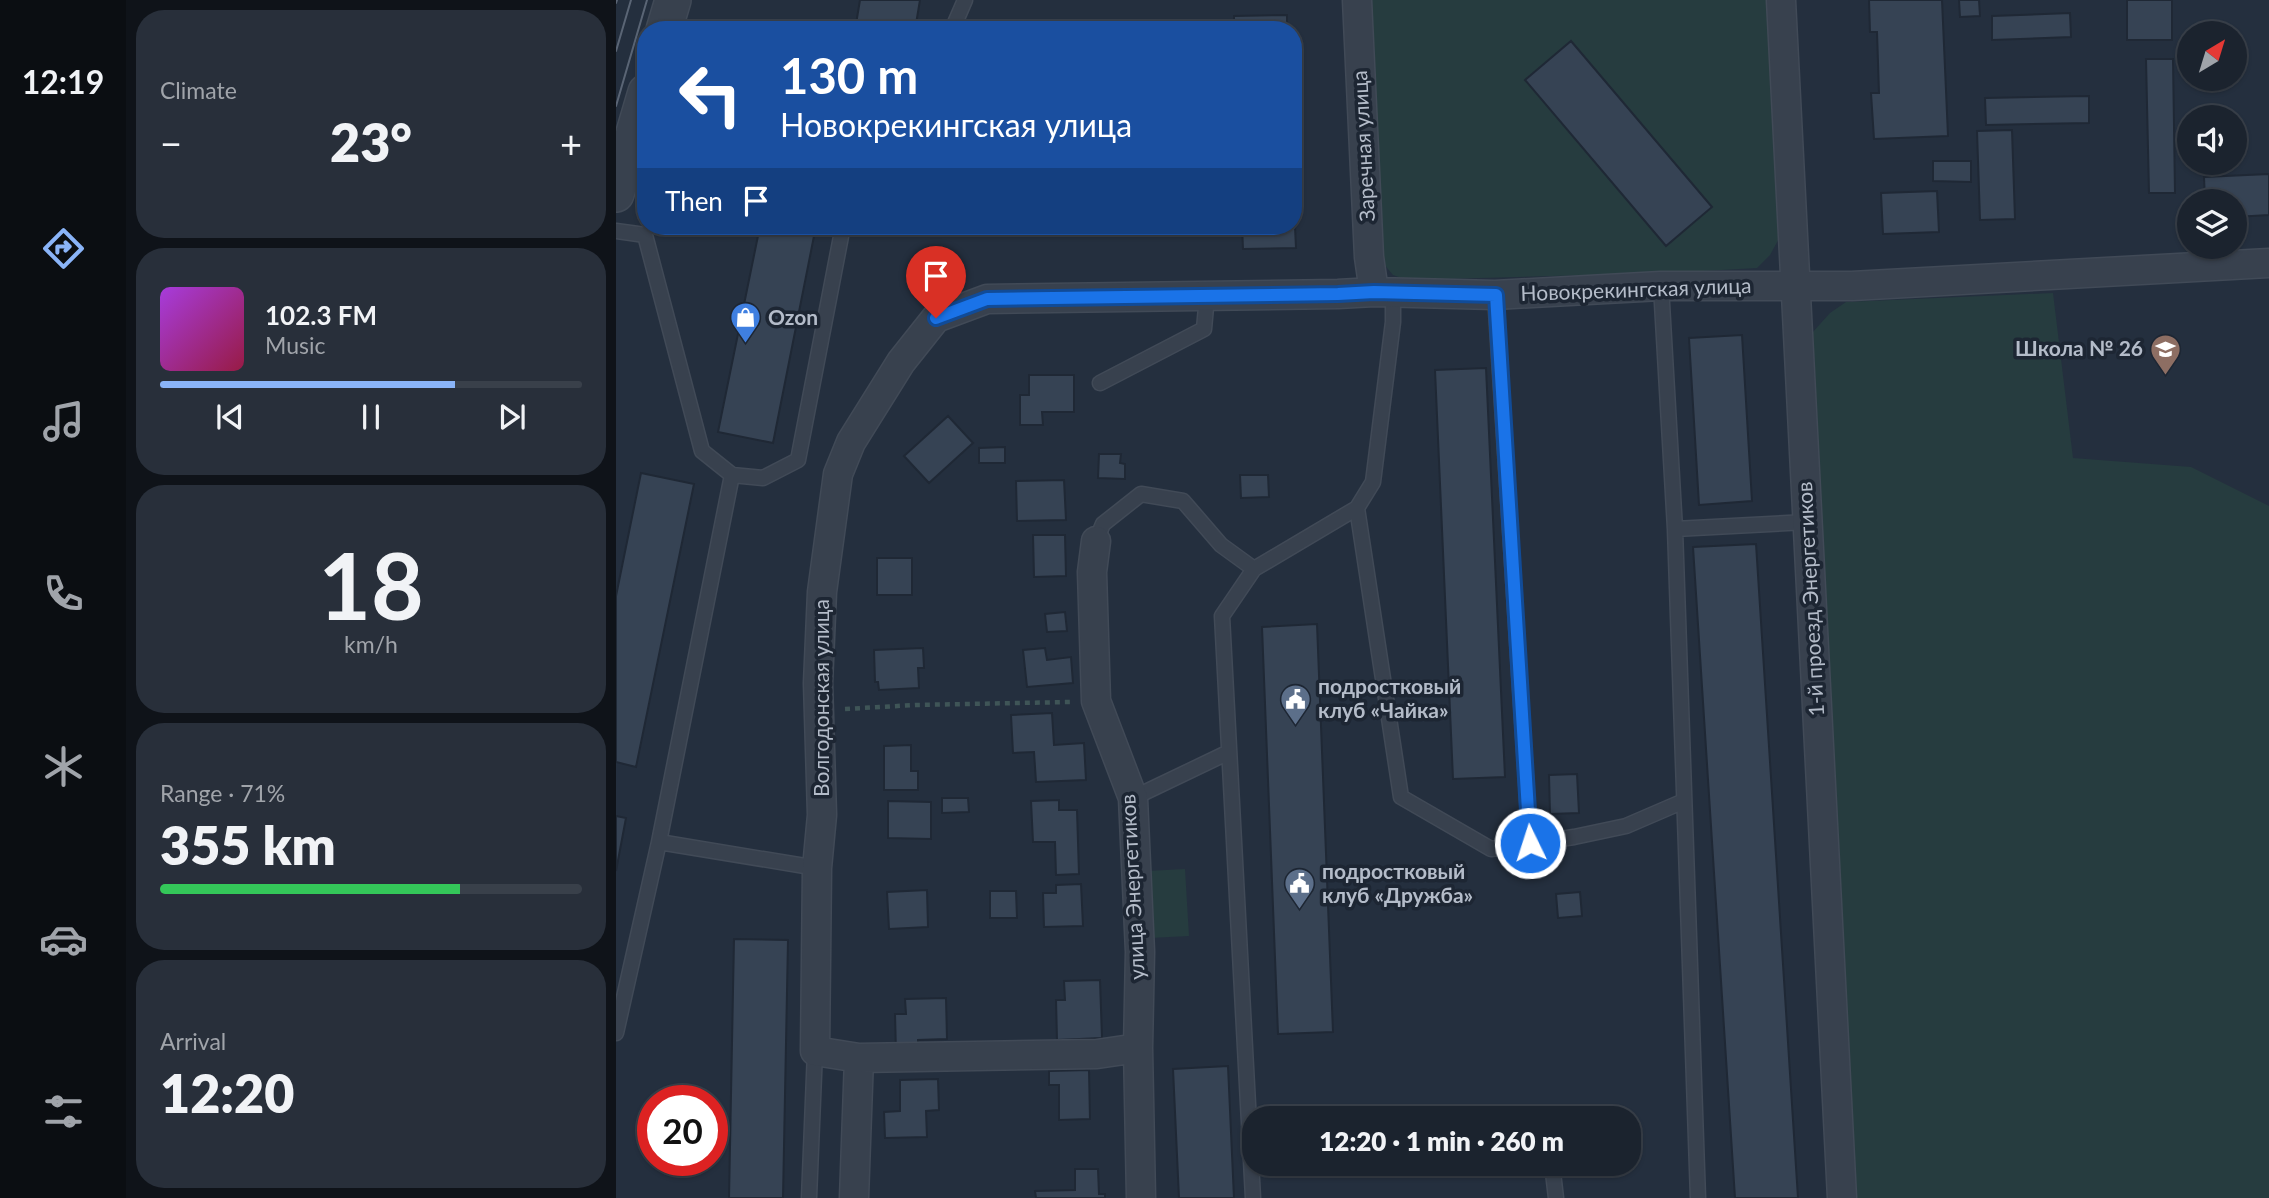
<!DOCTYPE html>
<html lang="en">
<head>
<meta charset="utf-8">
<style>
	body { margin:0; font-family:Lato,sans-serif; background:#282f3a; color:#f1f3f6; height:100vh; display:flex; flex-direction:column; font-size:26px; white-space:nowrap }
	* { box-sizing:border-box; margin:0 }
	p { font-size:23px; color:#a0a4aa }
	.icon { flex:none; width:38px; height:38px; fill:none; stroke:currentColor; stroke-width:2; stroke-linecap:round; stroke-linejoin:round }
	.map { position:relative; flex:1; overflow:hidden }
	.drawer { display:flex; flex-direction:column; gap:10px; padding:10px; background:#0f1319; width:490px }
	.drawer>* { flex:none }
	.banner { position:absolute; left:21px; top:21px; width:665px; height:214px; border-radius:28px; box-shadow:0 2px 5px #0004,0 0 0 2px #39404a; background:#1a4fa0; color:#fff; overflow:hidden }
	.needle { width:46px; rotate:38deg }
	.buttons { position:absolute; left:1561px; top:21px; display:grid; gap:14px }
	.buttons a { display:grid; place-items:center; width:70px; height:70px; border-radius:50%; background:#1b232e; box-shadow:0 2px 5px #0004,0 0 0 2px #39404a; font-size:35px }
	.speed { position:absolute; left:21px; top:1085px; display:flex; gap:14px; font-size:35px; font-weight:700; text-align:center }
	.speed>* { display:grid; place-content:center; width:91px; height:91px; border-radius:50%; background:#1b232e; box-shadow:0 2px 5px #0004,0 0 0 2px #39404a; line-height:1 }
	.speed .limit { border:10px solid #d22; background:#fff; color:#111 }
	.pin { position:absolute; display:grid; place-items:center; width:60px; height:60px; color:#fff; margin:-72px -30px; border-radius:50% 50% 50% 0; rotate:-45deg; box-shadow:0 0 7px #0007 }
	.pin .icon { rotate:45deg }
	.me { position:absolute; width:77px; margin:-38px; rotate:356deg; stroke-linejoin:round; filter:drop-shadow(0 0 5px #0008) }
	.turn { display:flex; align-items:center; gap:24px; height:147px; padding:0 28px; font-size:32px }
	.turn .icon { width:91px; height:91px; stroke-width:2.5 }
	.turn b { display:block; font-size:49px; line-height:60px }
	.then { display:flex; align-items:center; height:66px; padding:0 28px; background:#0003; gap:14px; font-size:26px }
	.big { font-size:52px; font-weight:800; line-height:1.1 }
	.drawer .tile { flex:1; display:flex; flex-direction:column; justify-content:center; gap:10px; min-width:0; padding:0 24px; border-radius:28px; background:#282f3a }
	.drawer .dial { align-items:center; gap:0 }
	.dial b { font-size:91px; line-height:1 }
	.song { display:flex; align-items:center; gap:21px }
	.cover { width:84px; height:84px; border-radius:10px; background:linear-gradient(135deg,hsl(280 70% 55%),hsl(340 70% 35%)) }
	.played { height:7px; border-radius:4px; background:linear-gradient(90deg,#8ab4f8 70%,#39404a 70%) }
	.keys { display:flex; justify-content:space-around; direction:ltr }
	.heat { display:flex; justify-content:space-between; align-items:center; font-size:38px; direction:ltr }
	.charge { height:10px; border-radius:5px; background:linear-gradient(90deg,#34c759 71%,#39404a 0) }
	.trip { position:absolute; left:626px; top:1106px; width:399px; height:70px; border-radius:28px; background:#1b232e; box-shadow:0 2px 5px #0004,0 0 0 2px #39404a; font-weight:800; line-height:70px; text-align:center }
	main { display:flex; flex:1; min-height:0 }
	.menu { display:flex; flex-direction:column; width:126px; justify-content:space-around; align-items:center; background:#0b0e12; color:#a0a4aa }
	.menu .icon { width:49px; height:49px }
	.menu .active { color:#8ab4f8 }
	.menu b { font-size:32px; color:#f1f3f6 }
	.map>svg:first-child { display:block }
	.green { fill:#263c3f }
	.building { fill:#364354; stroke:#1f2835; stroke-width:2 }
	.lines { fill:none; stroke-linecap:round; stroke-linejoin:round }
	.service-casing { stroke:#414a57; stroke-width:17 }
	.minor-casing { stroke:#414a57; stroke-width:31 }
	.tertiary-casing { stroke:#414a57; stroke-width:38 }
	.path { stroke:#3f5557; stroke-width:4.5; stroke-dasharray:5 5; stroke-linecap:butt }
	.service { stroke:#38414e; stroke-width:14 }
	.minor { stroke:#38414e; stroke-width:28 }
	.tertiary { stroke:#38414e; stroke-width:35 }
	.tram { stroke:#5a6575; stroke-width:2 }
	.route-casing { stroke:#114b97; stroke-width:18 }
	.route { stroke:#1a73e8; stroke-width:12 }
	.labels { text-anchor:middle; stroke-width:7; stroke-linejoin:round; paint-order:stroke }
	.street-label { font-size:21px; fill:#b4bcc9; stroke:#1d2633 }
	.poi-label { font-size:21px; font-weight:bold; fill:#b4bcc9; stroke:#1d2633; text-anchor:start }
</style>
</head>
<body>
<main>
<nav class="menu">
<b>12:19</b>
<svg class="icon active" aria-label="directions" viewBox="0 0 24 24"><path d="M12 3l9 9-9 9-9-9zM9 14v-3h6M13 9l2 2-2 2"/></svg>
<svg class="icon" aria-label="music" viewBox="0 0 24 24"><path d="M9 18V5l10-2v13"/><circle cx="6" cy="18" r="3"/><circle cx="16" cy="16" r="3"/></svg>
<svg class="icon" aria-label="phone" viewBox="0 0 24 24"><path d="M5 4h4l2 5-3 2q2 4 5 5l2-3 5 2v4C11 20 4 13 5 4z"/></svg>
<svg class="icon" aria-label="climate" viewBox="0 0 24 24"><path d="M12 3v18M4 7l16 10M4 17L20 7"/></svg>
<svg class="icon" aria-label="car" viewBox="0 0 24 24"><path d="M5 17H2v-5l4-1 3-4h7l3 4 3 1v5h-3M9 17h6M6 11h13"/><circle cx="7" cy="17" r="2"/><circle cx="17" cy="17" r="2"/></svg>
<svg class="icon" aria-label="filters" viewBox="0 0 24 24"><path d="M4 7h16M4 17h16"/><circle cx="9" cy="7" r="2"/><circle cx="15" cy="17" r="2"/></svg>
</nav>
<section class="drawer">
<div class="tile"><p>Climate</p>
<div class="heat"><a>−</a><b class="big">23°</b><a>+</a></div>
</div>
<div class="tile">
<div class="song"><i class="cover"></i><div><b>102.3 FM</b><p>Music</p></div></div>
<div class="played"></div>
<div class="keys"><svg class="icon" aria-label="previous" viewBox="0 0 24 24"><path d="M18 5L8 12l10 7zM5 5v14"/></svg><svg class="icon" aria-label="pause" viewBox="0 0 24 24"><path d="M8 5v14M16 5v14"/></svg><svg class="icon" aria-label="next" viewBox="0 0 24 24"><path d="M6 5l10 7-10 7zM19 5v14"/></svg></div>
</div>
<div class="tile dial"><b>18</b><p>km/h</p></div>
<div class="tile"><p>Range · 71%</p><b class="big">355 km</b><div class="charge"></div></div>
<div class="tile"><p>Arrival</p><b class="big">12:20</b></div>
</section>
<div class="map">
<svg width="1653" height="1198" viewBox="0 0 1653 1198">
	<rect width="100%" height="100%" fill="#242f3e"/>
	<path class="green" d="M756,0H1157L1165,235L1154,255L1141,268L1053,273L791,280L777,275L762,257Z
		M1437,293L1457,458L1575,467L1653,506V1198H1237L1196,333L1214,313L1230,302Z
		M569,869L573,936L534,938L531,871Z"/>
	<path class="building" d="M244,0H304L299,30H239Z
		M1253,0H1326L1332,136L1258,139L1255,93H1263L1261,32H1254Z
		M1343,0H1363L1364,16L1344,17Z
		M1511,0H1556V40H1511Z
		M1454,13L1455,37L1376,40V16Z
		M671,15V30H618V16Z
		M955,41L1096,207L1050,246L909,80Z
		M1530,59H1557L1559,193H1533Z
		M1473,96V123L1370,125L1369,98Z
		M1396,130L1399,219L1364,220L1361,131Z
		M1317,161H1355V182L1317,181Z
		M1653,174V215L1619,217V201H1589L1588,177Z
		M677,184L680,248L627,249L626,226H677Z
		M1321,191L1323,232L1267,234L1265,193Z
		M144,226H200L157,443L102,432Z
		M1126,335L1136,501L1083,505L1073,338Z
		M870,368L889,777L837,779L819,370Z
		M413,375H458V412H426L427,425H404V395H413Z
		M332,416L357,443L313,483L288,456Z
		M389,447V463H363V448Z
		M483,454H505L504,463L509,464V479L482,478Z
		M25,473L78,484L20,767L0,762V596Z
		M624,475H652L653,497L625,498Z
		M448,480L450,520L401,521L400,481Z
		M417,535H449L450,576L418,577Z
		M1140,544L1182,1198H1119L1077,547Z
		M261,558H296V595H261Z
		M449,612L451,631L431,632L429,614Z
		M701,624L717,1032L662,1034L646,627Z
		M307,648L308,668H302L303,688L263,690L262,682H259L258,650Z
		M429,648L431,660L455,657L457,683L411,687L407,650Z
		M436,713L438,745L468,743L470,780L420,782L418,752L397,753L395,715Z
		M295,745V771H302V790H268V746Z
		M961,774L963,813L934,814L933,775Z
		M326,798H352L353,812L326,813Z
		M443,800V810H461L463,874L440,875L439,842H417L415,801Z
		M272,801L315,802V839L272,838Z
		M0,816L10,818L0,871Z
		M465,884L467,926L428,927L427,893H440V885Z
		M311,890L312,927L273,929L271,892Z
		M374,891H400L401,918H374Z
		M964,892L966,916L942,918L940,894Z
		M118,939L172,940L167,1198H113Z
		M484,980L486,1038L441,1040L440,1000H449L448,981Z
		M330,998L331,1039L302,1040V1052L280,1053L279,1014H290L289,999Z
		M612,1066L618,1198H563L557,1069Z
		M473,1070L474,1119L443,1120V1085H433V1071Z
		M322,1079L323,1110L310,1111L311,1137L269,1138L268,1112L284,1111V1080Z
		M459,1169H482L483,1194H489V1198H420L419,1191L459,1190Z"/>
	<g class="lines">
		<defs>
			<path id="service" d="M336,30L349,0
				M0,231L29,235L86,451L116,475L147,478L182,460L227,226
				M1045,286L1059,529L1082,1198
				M879,295L914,843
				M484,383L588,329L591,296
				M116,475L43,842L201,868
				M741,508L785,797L875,849L958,837L1010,826L1068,801
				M1059,529L1191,522
				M480,541L487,524L525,494L567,501L605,545L638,569
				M517,798L613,752
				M0,1033L43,842
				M936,1164L940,1198
				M193,1198L199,1051
				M637,1198L606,616L638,569L741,508L757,482L777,322V292"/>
			<path id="minor" d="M741,0L753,257L758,292
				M1165,0L1226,1198
				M480,541L476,572L480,701L517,798L524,952L522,1048L525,1198
				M522,1048L481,1054L243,1058L199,1051L201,868L206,815L202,683L206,592L222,474L235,442L285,362L320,318L371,299L722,294L758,292L879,295L1045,286H1236L1653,263
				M238,1198L243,1058"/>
			<path id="tertiary" d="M48,30L57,0
				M0,194L30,92"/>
		</defs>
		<use href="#service" class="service-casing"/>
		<use href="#minor" class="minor-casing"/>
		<use href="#tertiary" class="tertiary-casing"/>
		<path class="path" d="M229,709L299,705L454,702"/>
		<use href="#service" class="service"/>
		<use href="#minor" class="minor"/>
		<use href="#tertiary" class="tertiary"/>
		<path class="tram" d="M0,3L1,0
			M0,51L15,0
			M0,106L31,0"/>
	</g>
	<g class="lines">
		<defs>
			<path id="route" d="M320,318L371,299L722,294L758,292L880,295L914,843"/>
		</defs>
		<use href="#route" class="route-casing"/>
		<use href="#route" class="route"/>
	</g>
	<defs>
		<symbol id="shop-pin" viewBox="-11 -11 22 30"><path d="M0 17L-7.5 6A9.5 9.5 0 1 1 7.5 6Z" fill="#3f7fe0" stroke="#1d2633"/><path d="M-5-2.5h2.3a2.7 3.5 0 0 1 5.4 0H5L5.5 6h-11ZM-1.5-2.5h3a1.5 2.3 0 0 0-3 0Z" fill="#fff"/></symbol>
		<symbol id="school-pin" viewBox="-11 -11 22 30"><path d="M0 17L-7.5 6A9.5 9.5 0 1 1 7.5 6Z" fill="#8d6e63" stroke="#1d2633"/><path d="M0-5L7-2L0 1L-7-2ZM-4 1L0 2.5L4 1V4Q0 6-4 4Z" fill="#fff"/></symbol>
		<symbol id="civic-pin" viewBox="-11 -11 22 30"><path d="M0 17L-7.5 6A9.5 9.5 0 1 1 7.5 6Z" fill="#5c6f8a" stroke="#1d2633"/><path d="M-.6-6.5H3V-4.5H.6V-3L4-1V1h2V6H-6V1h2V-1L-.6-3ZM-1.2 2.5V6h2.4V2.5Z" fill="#fff"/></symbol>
	</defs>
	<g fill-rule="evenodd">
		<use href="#shop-pin" x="112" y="300" width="35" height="47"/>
		<use href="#school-pin" x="1532" y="332" width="35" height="47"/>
		<use href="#civic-pin" x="662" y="682" width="35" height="47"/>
		<use href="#civic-pin" x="666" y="866" width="35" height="47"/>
	</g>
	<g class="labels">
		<g class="street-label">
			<text transform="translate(748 146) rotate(-93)" y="7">Заречная улица</text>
			<text transform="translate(1020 290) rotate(-2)" y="7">Новокрекингская улица</text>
			<text transform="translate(1195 599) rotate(-93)" y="7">1-й проезд Энергетиков</text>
			<text transform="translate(206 698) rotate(-90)" y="7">Волгодонская улица</text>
			<text transform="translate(517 887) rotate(-93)" y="7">улица Энергетиков</text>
		</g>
		<g class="poi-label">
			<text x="152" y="325">Ozon</text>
			<text x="1527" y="356" text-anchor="end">Школа № 26</text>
			<text x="702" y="694">подростковый<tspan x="702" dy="24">клуб «Чайка»</tspan></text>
			<text x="706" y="879">подростковый<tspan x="706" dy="24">клуб «Дружба»</tspan></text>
		</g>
	</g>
</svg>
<div class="buttons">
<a><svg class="needle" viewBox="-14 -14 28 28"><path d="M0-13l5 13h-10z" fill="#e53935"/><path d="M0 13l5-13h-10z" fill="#a0a4aa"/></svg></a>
<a><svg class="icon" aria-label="sound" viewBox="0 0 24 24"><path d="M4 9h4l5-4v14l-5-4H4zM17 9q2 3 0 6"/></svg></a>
<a><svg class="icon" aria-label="layers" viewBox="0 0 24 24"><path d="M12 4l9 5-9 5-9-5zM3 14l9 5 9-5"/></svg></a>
</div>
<div class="speed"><div class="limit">20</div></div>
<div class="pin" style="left:320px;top:318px;background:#d93025"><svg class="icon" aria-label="arrive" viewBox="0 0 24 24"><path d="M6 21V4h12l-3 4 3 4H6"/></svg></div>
<svg class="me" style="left:914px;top:843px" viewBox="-20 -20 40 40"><circle r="17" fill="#1a73e8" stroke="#fff" stroke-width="3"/><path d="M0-11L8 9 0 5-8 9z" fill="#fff"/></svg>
<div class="trip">12:20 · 1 min · 260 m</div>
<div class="banner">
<div class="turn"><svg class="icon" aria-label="left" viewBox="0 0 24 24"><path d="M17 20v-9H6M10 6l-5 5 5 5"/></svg><div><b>130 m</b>Новокрекингская улица</div></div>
<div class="then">Then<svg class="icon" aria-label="arrive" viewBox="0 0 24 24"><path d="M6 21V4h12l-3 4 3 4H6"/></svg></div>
</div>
</div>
</main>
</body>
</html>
